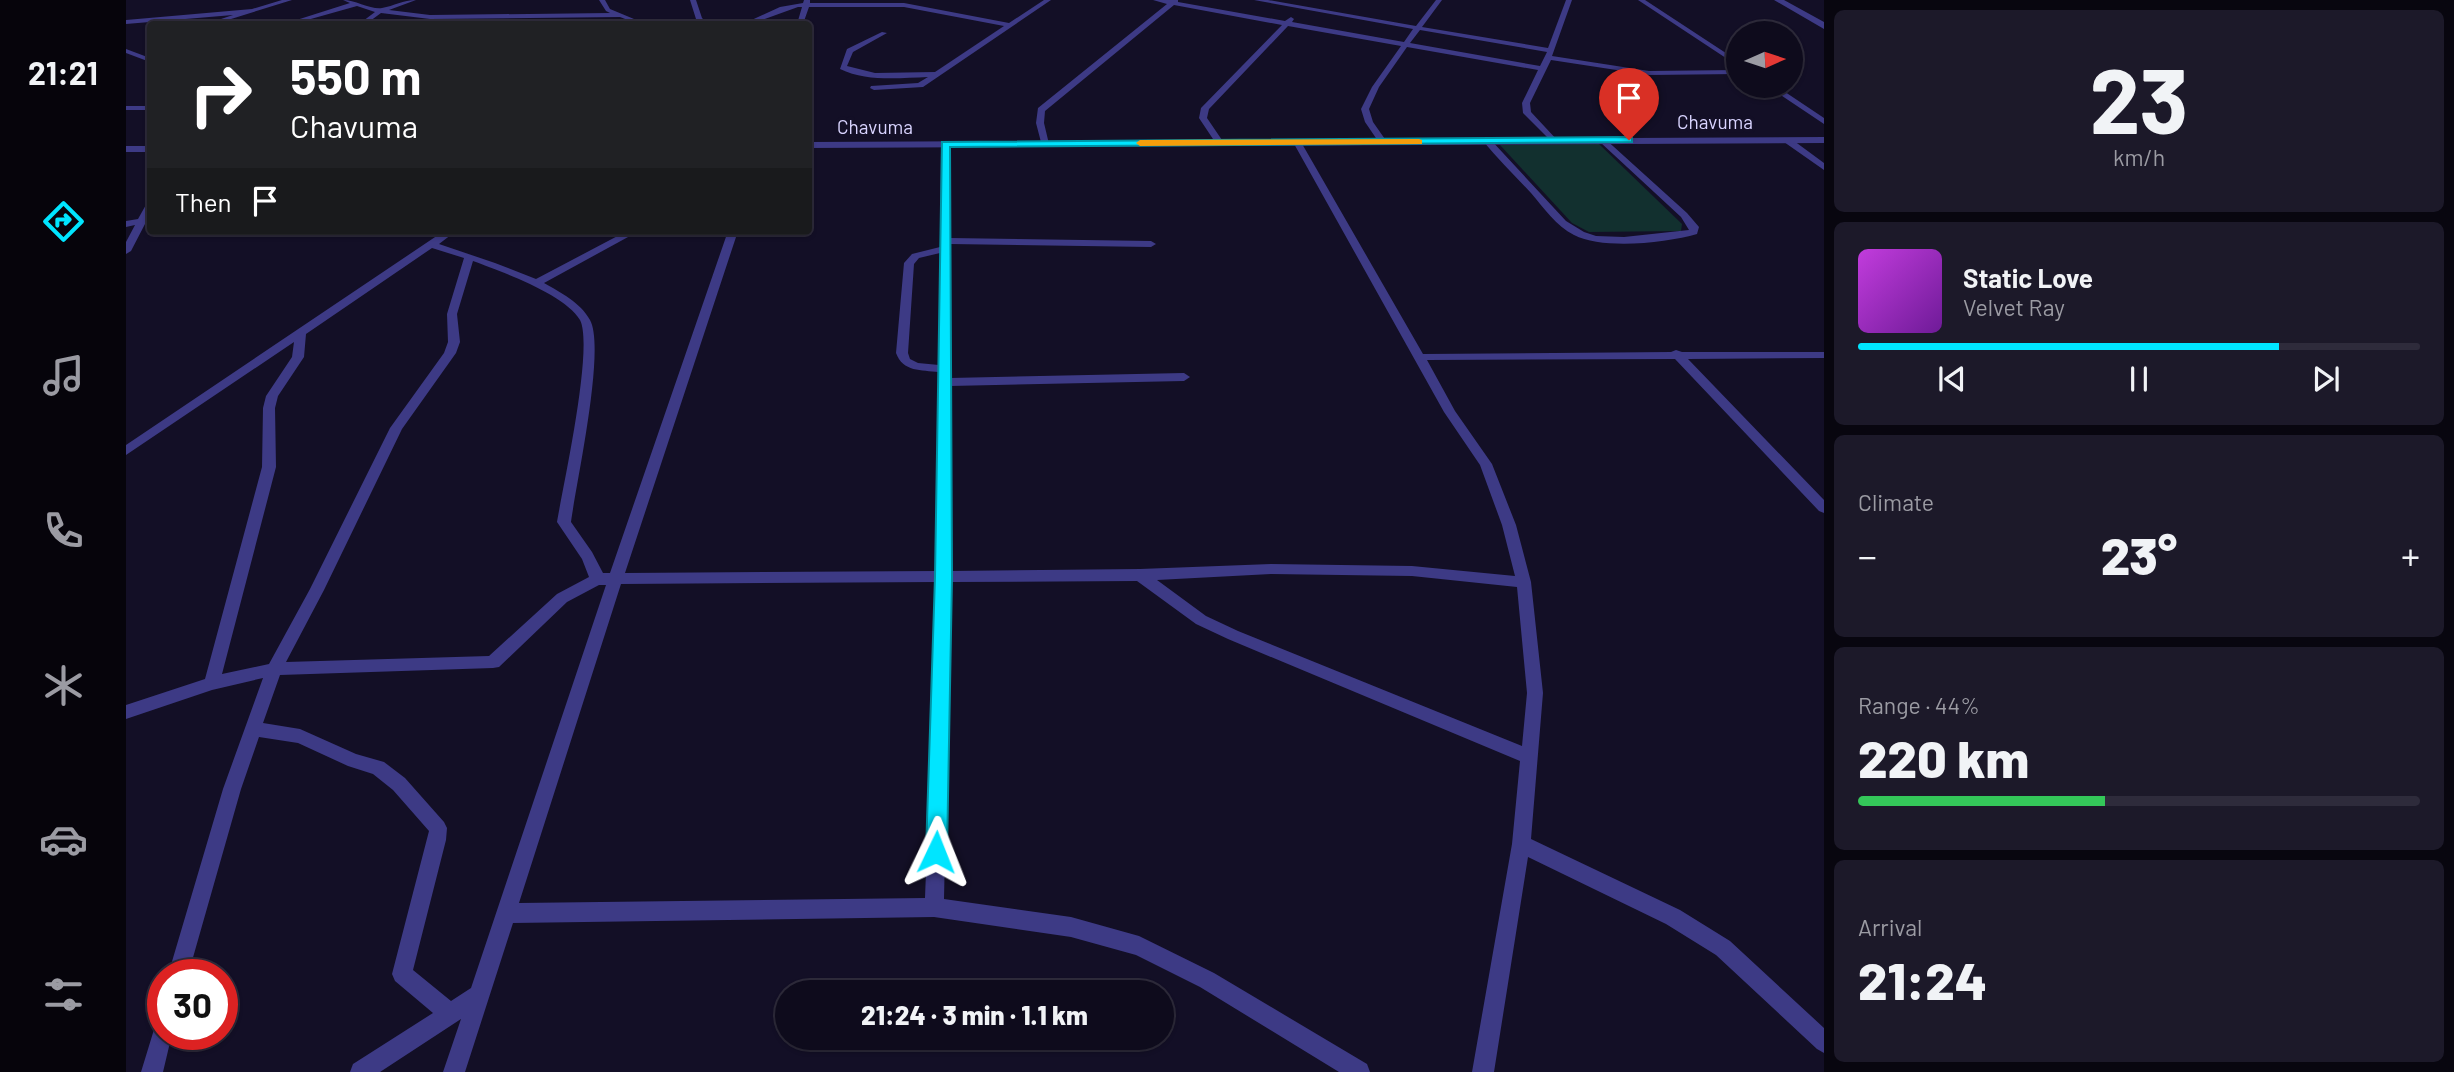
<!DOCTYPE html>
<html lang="en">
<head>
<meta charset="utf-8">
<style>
	body { margin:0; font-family:Barlow,sans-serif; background:#1c1929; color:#f1f3f6; height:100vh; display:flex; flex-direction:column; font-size:26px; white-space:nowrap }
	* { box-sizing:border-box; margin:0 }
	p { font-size:23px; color:#9b9ba3 }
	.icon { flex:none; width:38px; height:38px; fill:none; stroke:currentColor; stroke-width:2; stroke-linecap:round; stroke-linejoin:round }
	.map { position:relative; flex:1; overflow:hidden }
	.side { display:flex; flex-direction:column; gap:10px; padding:10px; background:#08060f; width:630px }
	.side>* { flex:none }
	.hud { position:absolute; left:21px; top:21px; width:665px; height:214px; border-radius:7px; box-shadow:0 2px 5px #0004,0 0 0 2px #2e2b3b; background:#202124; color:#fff; overflow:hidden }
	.needle { width:46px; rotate:87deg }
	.tools { position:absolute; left:1600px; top:21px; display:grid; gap:14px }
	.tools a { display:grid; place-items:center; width:77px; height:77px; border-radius:50%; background:#0e0b1c; box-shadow:0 2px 5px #0004,0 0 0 2px #2e2b3b; font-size:35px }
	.speed { position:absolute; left:21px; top:959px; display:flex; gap:14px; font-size:35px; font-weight:700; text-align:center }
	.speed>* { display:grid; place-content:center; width:91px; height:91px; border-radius:50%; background:#0e0b1c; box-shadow:0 2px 5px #0004,0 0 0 2px #2e2b3b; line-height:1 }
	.speed .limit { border:10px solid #d22; background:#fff; color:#111 }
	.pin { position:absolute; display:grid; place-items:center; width:60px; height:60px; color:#fff; margin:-72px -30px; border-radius:50% 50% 50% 0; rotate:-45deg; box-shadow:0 0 7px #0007 }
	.pin .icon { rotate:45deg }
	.me { position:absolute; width:77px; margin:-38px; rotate:2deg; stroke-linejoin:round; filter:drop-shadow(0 0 5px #0008) }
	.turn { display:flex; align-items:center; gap:24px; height:147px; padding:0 28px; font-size:32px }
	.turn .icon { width:91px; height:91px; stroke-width:2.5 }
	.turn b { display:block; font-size:49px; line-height:60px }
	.then { display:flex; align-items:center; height:66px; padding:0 28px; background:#0003; gap:14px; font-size:26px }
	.big { font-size:52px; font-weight:800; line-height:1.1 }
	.side .card { flex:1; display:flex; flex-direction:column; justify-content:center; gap:10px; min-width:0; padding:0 24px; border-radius:10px; background:#1c1929 }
	.side .dial { align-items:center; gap:0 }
	.dial b { font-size:91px; line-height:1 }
	.song { display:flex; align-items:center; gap:21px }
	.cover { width:84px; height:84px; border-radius:10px; background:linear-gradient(135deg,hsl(290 70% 55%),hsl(280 70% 35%)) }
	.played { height:7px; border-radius:4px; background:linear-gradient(90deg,#00e5ff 75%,#2e2b3b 75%) }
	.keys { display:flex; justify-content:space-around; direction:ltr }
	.heat { display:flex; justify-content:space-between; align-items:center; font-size:38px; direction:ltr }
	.charge { height:10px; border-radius:5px; background:linear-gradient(90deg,#34c759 44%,#2e2b3b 0) }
	.trip { position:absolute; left:649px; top:980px; width:399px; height:70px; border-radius:35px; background:#0e0b1c; box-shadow:0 2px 5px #0004,0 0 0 2px #2e2b3b; font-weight:800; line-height:70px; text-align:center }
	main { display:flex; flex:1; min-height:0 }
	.menu { display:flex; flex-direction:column; width:126px; justify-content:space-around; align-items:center; background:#06040b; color:#9b9ba3 }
	.menu .icon { width:49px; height:49px }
	.menu .current { color:#00e5ff }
	.menu b { font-size:32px; color:#f1f3f6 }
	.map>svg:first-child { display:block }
	.green { fill:#12302f }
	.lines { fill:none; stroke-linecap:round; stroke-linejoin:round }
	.minor { fill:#3d3a85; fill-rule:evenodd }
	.tertiary { fill:#3d3a85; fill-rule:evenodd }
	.route { fill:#00e5ff; stroke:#0095a6; stroke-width:2 }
	.slow { fill:#f59e0b }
	.labels { text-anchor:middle; stroke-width:7; stroke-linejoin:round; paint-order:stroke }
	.far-street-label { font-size:19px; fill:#d9d4ff; stroke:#130f26 }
</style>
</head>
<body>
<main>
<nav class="menu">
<b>21:21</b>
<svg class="icon current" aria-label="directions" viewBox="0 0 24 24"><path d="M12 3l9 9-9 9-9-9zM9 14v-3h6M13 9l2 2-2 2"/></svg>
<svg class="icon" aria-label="music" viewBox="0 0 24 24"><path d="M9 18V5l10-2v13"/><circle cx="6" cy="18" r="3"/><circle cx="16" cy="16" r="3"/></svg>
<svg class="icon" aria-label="phone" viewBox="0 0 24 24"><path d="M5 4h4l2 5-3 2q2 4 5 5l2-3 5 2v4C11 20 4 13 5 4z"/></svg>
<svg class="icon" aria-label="climate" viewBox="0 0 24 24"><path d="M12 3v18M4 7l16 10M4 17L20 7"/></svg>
<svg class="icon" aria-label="car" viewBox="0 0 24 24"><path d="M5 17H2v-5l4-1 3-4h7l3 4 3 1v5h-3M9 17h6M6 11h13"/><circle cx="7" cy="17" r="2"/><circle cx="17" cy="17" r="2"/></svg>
<svg class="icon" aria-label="filters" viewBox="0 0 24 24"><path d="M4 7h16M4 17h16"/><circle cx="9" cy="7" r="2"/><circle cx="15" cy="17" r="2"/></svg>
</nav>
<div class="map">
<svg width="1698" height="1072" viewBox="0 0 1698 1072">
	<rect width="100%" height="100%" fill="#130f26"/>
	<path class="green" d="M1473,144L1556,224L1555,231L1463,232L1446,223L1374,145Z"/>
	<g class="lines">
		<path class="minor" d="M156,0H166L89,24H80L107,15L0,24V20L126,9Z
			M217,0C229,0 246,10 256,8C268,6 277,0 290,0L263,10L304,15L484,13L480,11L473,0H479L484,9L520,24H512L494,17L304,19L255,13L240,24H233L249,12L231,6L167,24H158L224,3Z
			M564,0H570L576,18L582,24H575L570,19Z
			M678,0H684V3H778L883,23L918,0H925L797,87L748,90L744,88L745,86L792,83L802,77C773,78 741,82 714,69L721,49L756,32L761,33L727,52L721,66L749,73L809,72L878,26L778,7H683L677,24H671L676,7H672L625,24H617L654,7L677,3Z
			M1027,0H1052V2L1159,21L1165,17L1168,19L1166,22L1278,42L1287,29L1128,0H1142L1290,26L1310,0H1316L1296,27L1422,48L1440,0H1446L1426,56L1523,71L1612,70V74L1523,75L1425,60L1404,103L1405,112L1432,141L1428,144L1397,113L1396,103L1412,70L1281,47L1253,87L1243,109L1247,122L1261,142L1257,145L1254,144L1239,122L1235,109L1246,87L1275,46L1162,26L1083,109L1081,118L1098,143L1094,146L1091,145L1073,118L1075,108L1156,25L1048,5L919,111L918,123L923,144L916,146L910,123L912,108L1041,4ZM1294,30L1421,52L1414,66L1284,43Z
			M1512,0H1519L1612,61V66Z
			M0,49L24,58V62L0,53Z
			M1641,86H1650L1698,118V124Z
			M0,106H24V110H0Z
			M1477,137L1561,213L1573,227L1571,234C1540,243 1477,250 1448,235C1430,226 1418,208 1405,193C1389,176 1372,159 1357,141L1364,139L1440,221L1458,232L1470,236L1498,237L1563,230L1555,217L1474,142L1473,140Z
			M1658,138H1664L1698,163V170L1658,142Z
			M1168,140L1175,142L1297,354L1545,352L1550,350L1556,352H1698V358L1562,359L1698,500V513L1693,511L1549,359L1301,360L1329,411L1366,464L1390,525L1405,582L1417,693L1405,839L1554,910L1604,941L1698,1028V1053L1691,1049L1590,955L1540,924L1402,857L1368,1072H1346L1386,844L1394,761L1102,639L1070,624L1011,581L825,582L818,899L945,917L1013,936L1088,973L1241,1064L1244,1072H1213L1074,987L1010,955L945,937L808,917L387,923L339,1072H317L335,1019L254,1072H224L227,1064L307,1013L269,981L266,974L303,831L267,790L247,774L222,766L172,743L133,737L115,789L62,975H42L97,789L137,678L86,690L0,719V705L79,679L136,467L137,408L140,396L166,357L168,342L0,455V445L318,231H330L313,244L369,263L410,279L501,231H513L418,283C434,292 455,303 464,320C480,349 450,484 445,522L466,552L477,573H484L602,231H612L499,573L811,571L813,372C795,370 777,372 770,353L778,263L786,254L814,247L815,144L819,141L823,144L824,238L1025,241L1030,244L1025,247L824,244V378L1058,373L1064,377L1058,381L824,386L825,571L1014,569L1145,564L1286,566L1389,576L1376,525L1354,465L1318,412L1167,142ZM306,248L338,258L321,314L322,342L318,353L264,428L184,589L143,664L96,674L150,467L149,408L152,396L178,357L180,334ZM814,253L813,365L792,363L784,359L782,353L788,264L793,258ZM347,261C374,271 439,294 454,320C468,347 437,486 431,522L456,559L463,577L431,594L363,656L160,662L198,590L276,429L330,353L334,342L331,314ZM1145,574L1286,576L1391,587L1401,693L1396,746L1112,631L1080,616L1031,580ZM811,582L799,898L393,903L495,584ZM473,585H480L345,988L325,1001L287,970L320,840L321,828L318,822L279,778L258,762L230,754L174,729L137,723L154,675L367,668L373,667L441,602Z
			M24,202L22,217L24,218V222L19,224L5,251L0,254V242L9,225L0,227V221L12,219L21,203Z
			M37,1020V1034H46L37,1072H15L30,1023Z"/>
		<path class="tertiary" d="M1648,0H1658L1698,22V29Z
			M1698,137V143L682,148V142Z
			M0,146H24V152H0Z"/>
	</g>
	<path class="route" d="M1503,137L1506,138V142L824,147L826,577L821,852L817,859L810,862L803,859L800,852L809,577L816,142Z"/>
	<path class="slow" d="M1293,139L1296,140V144L1014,146L1010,143L1014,140Z"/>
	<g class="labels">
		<g class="far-street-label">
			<text x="1589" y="129">Chavuma</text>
			<text x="749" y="134">Chavuma</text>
		</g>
	</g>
</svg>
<div class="tools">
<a><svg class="needle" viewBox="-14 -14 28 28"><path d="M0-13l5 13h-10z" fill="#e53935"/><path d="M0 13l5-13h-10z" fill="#9b9ba3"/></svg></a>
</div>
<div class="speed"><div class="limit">30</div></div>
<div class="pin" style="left:1503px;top:140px;background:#d93025"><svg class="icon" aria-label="arrive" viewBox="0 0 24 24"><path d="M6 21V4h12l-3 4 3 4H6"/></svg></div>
<svg class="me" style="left:810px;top:852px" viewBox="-20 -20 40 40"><path d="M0-17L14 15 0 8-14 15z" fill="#00e5ff" stroke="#fff" stroke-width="4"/></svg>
<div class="trip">21:24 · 3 min · 1.1 km</div>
<div class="hud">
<div class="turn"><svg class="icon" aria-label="right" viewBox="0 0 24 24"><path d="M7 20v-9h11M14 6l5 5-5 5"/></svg><div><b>550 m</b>Chavuma</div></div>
<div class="then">Then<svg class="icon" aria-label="arrive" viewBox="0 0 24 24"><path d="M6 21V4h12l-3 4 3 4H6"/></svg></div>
</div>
</div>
<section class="side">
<div class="card dial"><b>23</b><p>km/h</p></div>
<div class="card">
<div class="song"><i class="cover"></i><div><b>Static Love</b><p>Velvet Ray</p></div></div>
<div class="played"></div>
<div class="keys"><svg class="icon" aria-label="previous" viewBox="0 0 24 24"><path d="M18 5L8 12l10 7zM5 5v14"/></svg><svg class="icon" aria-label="pause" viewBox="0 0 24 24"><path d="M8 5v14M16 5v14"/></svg><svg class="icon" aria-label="next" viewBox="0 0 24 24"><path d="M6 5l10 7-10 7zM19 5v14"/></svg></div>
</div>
<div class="card"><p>Climate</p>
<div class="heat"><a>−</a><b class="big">23°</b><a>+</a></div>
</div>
<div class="card"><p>Range · 44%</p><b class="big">220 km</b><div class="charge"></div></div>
<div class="card"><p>Arrival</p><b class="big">21:24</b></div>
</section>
</main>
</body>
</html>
